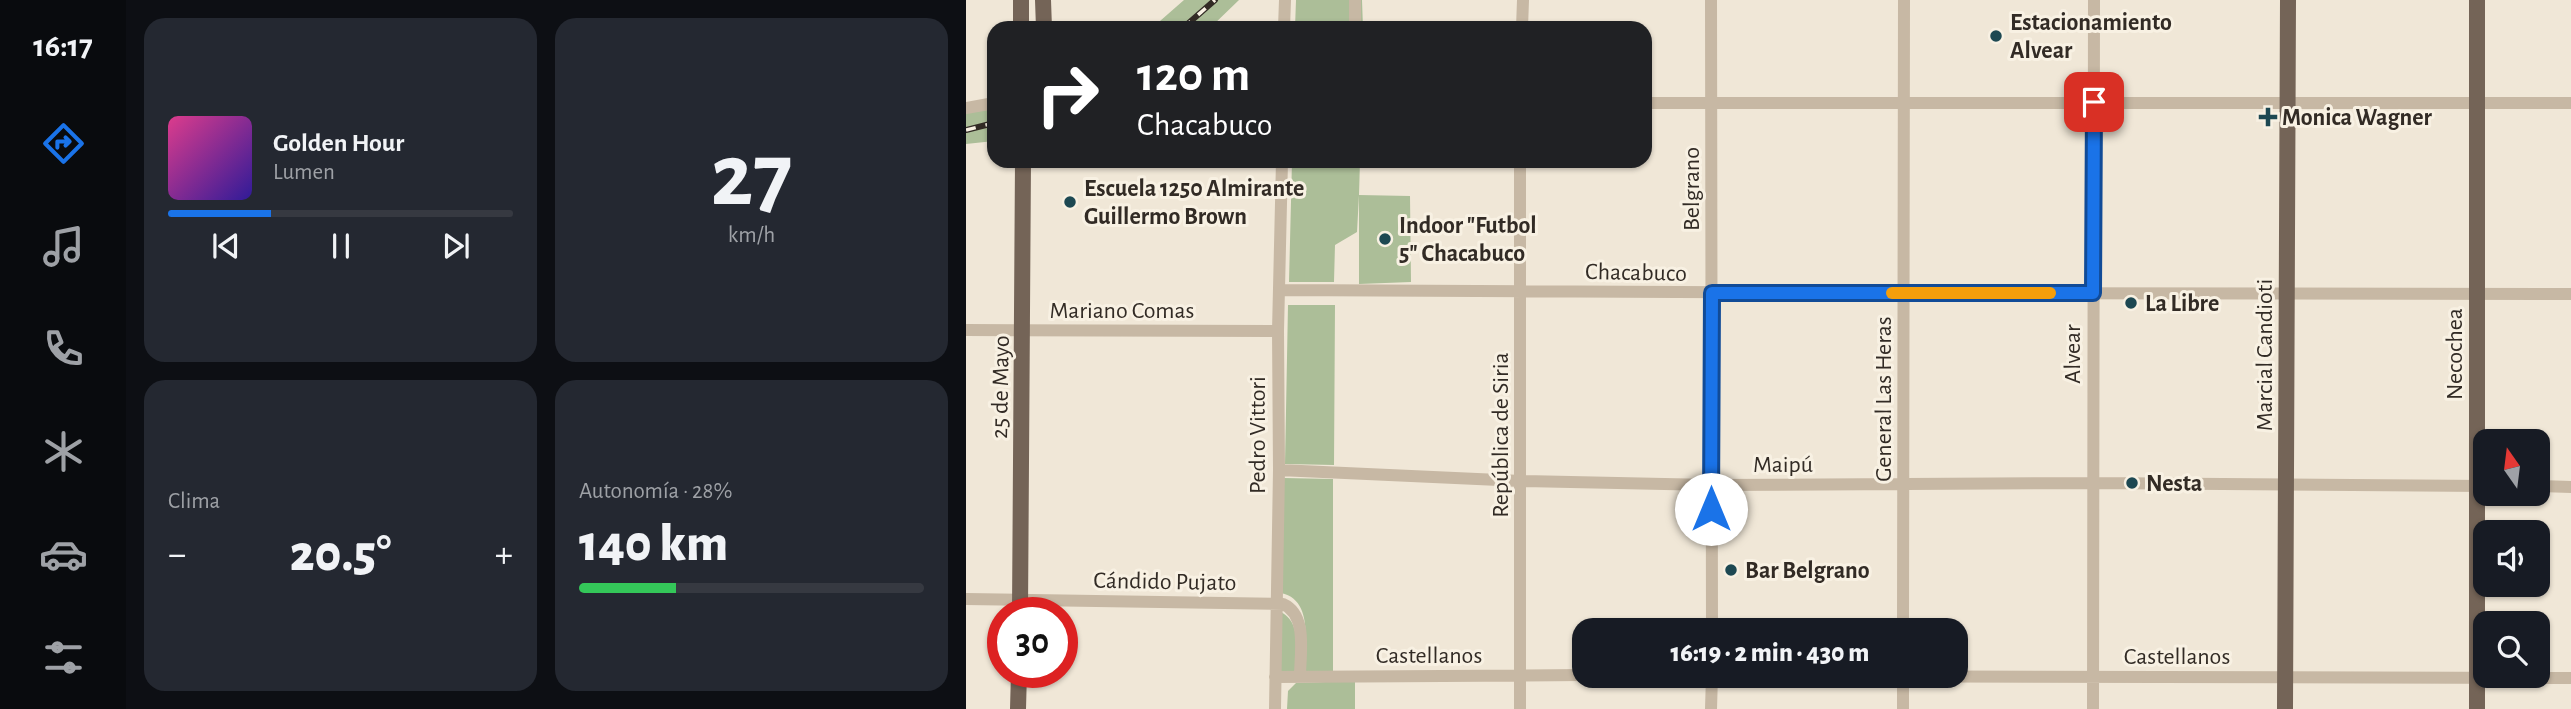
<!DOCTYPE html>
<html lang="es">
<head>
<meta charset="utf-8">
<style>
	body { margin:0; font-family:"Alegreya Sans",sans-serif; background:#242831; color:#f1f3f6; height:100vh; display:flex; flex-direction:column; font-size:26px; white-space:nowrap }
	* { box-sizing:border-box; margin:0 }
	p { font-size:23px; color:#9ea1a6 }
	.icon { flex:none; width:38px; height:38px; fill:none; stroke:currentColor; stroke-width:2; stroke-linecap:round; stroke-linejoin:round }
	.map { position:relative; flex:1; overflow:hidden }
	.drawer { display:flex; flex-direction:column; gap:18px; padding:18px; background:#0d0f14; width:840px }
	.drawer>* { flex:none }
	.guide { position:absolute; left:21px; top:21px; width:665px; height:147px; border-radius:21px; box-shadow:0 2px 5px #0004; background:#202124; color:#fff; overflow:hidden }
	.needle { width:46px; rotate:346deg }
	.tools { position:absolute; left:1507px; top:429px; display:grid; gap:14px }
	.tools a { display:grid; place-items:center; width:77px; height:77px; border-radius:14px; background:#171b24; box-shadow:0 2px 5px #0004; font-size:35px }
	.speed { position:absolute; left:21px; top:597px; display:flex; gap:14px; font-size:35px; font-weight:700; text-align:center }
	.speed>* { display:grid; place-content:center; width:91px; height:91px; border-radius:50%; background:#171b24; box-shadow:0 2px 5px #0004; line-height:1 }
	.speed .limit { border:10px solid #d22; background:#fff; color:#111 }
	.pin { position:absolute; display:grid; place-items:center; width:60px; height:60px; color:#fff; margin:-30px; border-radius:14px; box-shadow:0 4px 10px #0006 }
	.me { position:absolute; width:77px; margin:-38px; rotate:0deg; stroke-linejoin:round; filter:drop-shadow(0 0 5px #0008) }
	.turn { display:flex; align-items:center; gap:24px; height:147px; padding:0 35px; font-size:32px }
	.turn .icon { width:91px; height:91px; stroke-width:2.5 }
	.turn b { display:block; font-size:49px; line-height:60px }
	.big { font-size:52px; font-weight:800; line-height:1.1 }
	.drawer .tile { flex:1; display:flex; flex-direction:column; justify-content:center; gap:10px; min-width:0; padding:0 24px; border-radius:21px; background:#242831 }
	.drawer .dial { align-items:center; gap:0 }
	.dial b { font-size:91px; line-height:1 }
	.song { display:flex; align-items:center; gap:21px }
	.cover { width:84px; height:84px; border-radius:10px; background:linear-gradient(135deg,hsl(330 70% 55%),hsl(250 70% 35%)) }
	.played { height:7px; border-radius:4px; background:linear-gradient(90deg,#1a73e8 30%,#363941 30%) }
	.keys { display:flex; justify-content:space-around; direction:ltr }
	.heat { display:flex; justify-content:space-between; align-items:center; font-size:38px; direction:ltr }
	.charge { height:10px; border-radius:5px; background:linear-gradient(90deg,#34c759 28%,#363941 0) }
	.drawer .tiles { flex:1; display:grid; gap:18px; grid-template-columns:repeat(2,1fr) }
	.trip { position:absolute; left:606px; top:618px; width:396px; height:70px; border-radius:21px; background:#171b24; box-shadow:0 2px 5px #0004; font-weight:800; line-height:70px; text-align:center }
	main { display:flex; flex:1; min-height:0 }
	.tabs { display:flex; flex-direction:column; width:126px; justify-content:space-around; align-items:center; background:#090b0e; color:#9ea1a6 }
	.tabs .icon { width:49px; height:49px }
	.tabs .active { color:#1a73e8 }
	.tabs b { font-size:32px; color:#f1f3f6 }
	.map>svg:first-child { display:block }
	.green { fill:#acbe98 }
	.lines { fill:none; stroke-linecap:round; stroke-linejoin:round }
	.minor { stroke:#c7b8a4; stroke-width:12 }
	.major { stroke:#746457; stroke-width:16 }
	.rail-casing { stroke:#322b25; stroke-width:6 }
	.rail { stroke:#f8f1e3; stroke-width:3.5; stroke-dasharray:10; stroke-linecap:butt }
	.route-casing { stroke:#114b97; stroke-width:18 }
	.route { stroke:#1a73e8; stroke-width:12 }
	.slow { stroke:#f59e0b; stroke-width:12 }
	.poi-dot { fill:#1d4852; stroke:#f8f1e3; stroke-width:2.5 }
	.labels { text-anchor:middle; stroke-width:6; stroke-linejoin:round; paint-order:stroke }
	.poi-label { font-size:24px; font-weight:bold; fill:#322b25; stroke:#f8f1e3; text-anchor:start }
	.street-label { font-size:24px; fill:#322b25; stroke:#f8f1e3 }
</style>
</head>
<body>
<main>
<nav class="tabs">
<b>16:17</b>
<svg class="icon active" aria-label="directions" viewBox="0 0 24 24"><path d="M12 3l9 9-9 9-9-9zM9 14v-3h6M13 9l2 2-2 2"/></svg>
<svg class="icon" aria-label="music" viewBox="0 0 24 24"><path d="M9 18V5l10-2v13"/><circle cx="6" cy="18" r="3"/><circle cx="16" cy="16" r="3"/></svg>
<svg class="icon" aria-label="phone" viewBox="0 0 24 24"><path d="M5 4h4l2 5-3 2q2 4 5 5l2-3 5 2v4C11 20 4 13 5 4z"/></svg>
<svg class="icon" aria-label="climate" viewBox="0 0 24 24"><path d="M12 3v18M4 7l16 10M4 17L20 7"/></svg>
<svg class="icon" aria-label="car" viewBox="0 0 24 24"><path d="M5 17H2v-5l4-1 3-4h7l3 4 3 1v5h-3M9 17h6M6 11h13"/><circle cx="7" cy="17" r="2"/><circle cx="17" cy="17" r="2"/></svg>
<svg class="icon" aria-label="filters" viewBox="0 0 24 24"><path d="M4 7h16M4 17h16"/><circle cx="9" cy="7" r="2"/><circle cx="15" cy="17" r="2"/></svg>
</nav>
<section class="drawer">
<div class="tiles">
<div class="tile">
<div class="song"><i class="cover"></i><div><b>Golden Hour</b><p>Lumen</p></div></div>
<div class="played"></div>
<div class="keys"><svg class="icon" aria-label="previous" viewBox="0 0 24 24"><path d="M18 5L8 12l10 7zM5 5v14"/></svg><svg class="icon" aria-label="pause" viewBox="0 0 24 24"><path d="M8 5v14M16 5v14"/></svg><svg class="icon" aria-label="next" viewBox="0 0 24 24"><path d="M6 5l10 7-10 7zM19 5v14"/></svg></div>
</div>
<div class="tile dial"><b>27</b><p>km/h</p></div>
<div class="tile"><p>Clima</p>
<div class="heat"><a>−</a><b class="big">20.5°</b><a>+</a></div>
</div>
<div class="tile"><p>Autonomía · 28%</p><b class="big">140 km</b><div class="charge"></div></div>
</div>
</section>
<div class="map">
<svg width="1605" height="709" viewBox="0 0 1605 709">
	<rect width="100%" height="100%" fill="#f0e7d7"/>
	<path class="green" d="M218,0H273L244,28H186Z
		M330,0H396L397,28H329Z
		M28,109V141L0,144V113Z
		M326,161H394L393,195L444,196L445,282L393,284V195L391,232L369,245L368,282H323Z
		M322,305H369L368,465L319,464Z
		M318,478L367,479V673H338C338,647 349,600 315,593Z
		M315,612C336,623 330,652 330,673H314Z
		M389,681V709H321L322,691L330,683Z"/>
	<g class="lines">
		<path class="minor" d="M745,0L746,630
			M318,28L319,0
			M389,28V0
			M556,28L557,0
			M679,103H1605
			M0,108L28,103
			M554,161V709
			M313,290C744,295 1174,292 1605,294
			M0,330L312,331
			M313,470L555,481L745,485L1126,483L1519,486
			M1572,486L1605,487
			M0,599L317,604C342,615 334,654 334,677
			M937,630L938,0
			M817,676L1605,678
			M309,677L618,675
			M309,709L313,470L312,331L316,161
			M745,709L746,676
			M937,709V676
			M1127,709L1128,0"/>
		<path class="major" d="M55,0V28
			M77,0L78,28
			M54,612L57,161
			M52,709L53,672
			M1319,709L1322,0
			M1511,709V0"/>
		<defs>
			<path id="rail" d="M217,28L249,0
				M0,130L28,123"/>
		</defs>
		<use href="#rail" class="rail-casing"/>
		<use href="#rail" class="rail"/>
	</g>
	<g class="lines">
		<defs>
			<path id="route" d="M745,509L746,293H1127L1128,102"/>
		</defs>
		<use href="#route" class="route-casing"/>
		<use href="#route" class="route"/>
		<path class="slow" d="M926,293H1084"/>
	</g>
	<g class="poi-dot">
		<circle cx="1030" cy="36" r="7"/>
		<path d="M1298.5 106.5h7v7h7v7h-7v7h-7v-7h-7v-7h7z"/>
		<circle cx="104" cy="202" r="7"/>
		<circle cx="419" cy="239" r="7"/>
		<circle cx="1165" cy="303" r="7"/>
		<circle cx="1166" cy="483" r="7"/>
		<circle cx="765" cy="570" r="7"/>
	</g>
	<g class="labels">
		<g class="poi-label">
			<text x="1044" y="30">Estacionamiento<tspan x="1044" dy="28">Alvear</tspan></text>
			<text x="1316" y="125">Monica Wagner</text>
			<text x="118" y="196">Escuela 1250 Almirante<tspan x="118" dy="28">Guillermo Brown</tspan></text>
			<text x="433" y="233">Indoor "Futbol<tspan x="433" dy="28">5" Chacabuco</tspan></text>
			<text x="1179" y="311">La Libre</text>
			<text x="1180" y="491">Nesta</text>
			<text x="779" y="578">Bar Belgrano</text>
		</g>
		<g class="street-label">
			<text transform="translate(725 189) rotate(-90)" y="8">Belgrano</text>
			<text transform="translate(670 272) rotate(1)" y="8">Chacabuco</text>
			<text x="156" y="318">Mariano Comas</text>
			<text transform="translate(1106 354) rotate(-90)" y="8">Alvear</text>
			<text transform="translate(1488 354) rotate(-90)" y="8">Necochea</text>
			<text transform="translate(1298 355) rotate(-90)" y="8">Marcial Candioti</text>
			<text transform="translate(34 387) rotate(-89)" y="8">25 de Mayo</text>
			<text transform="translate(917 399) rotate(-90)" y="8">General Las Heras</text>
			<text transform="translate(291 435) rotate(-90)" y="8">Pedro Vittori</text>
			<text transform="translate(534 435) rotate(-90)" y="8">República de Siria</text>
			<text x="817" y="472">Maipú</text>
			<text transform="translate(199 581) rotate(1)" y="8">Cándido Pujato</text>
			<text x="463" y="663">Castellanos</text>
			<text x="1211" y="664">Castellanos</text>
		</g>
	</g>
</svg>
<div class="tools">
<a><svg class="needle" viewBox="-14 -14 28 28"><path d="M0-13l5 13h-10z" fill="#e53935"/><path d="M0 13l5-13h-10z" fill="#9ea1a6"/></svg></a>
<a><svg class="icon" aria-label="sound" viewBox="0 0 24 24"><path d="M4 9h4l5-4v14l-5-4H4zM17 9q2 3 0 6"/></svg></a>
<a><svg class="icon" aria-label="search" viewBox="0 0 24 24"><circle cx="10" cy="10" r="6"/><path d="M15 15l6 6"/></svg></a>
</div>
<div class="speed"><div class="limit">30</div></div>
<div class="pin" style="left:1128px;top:102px;background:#d93025"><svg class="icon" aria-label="arrive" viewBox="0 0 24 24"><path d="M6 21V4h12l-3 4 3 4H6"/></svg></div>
<svg class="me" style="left:745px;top:509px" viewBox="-20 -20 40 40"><circle r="19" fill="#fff"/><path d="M0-13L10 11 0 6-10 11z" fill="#1a73e8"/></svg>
<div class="trip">16:19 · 2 min · 430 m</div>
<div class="guide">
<div class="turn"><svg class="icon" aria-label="right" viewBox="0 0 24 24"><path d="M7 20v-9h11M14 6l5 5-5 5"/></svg><div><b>120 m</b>Chacabuco</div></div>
</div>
</div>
</main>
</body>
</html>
